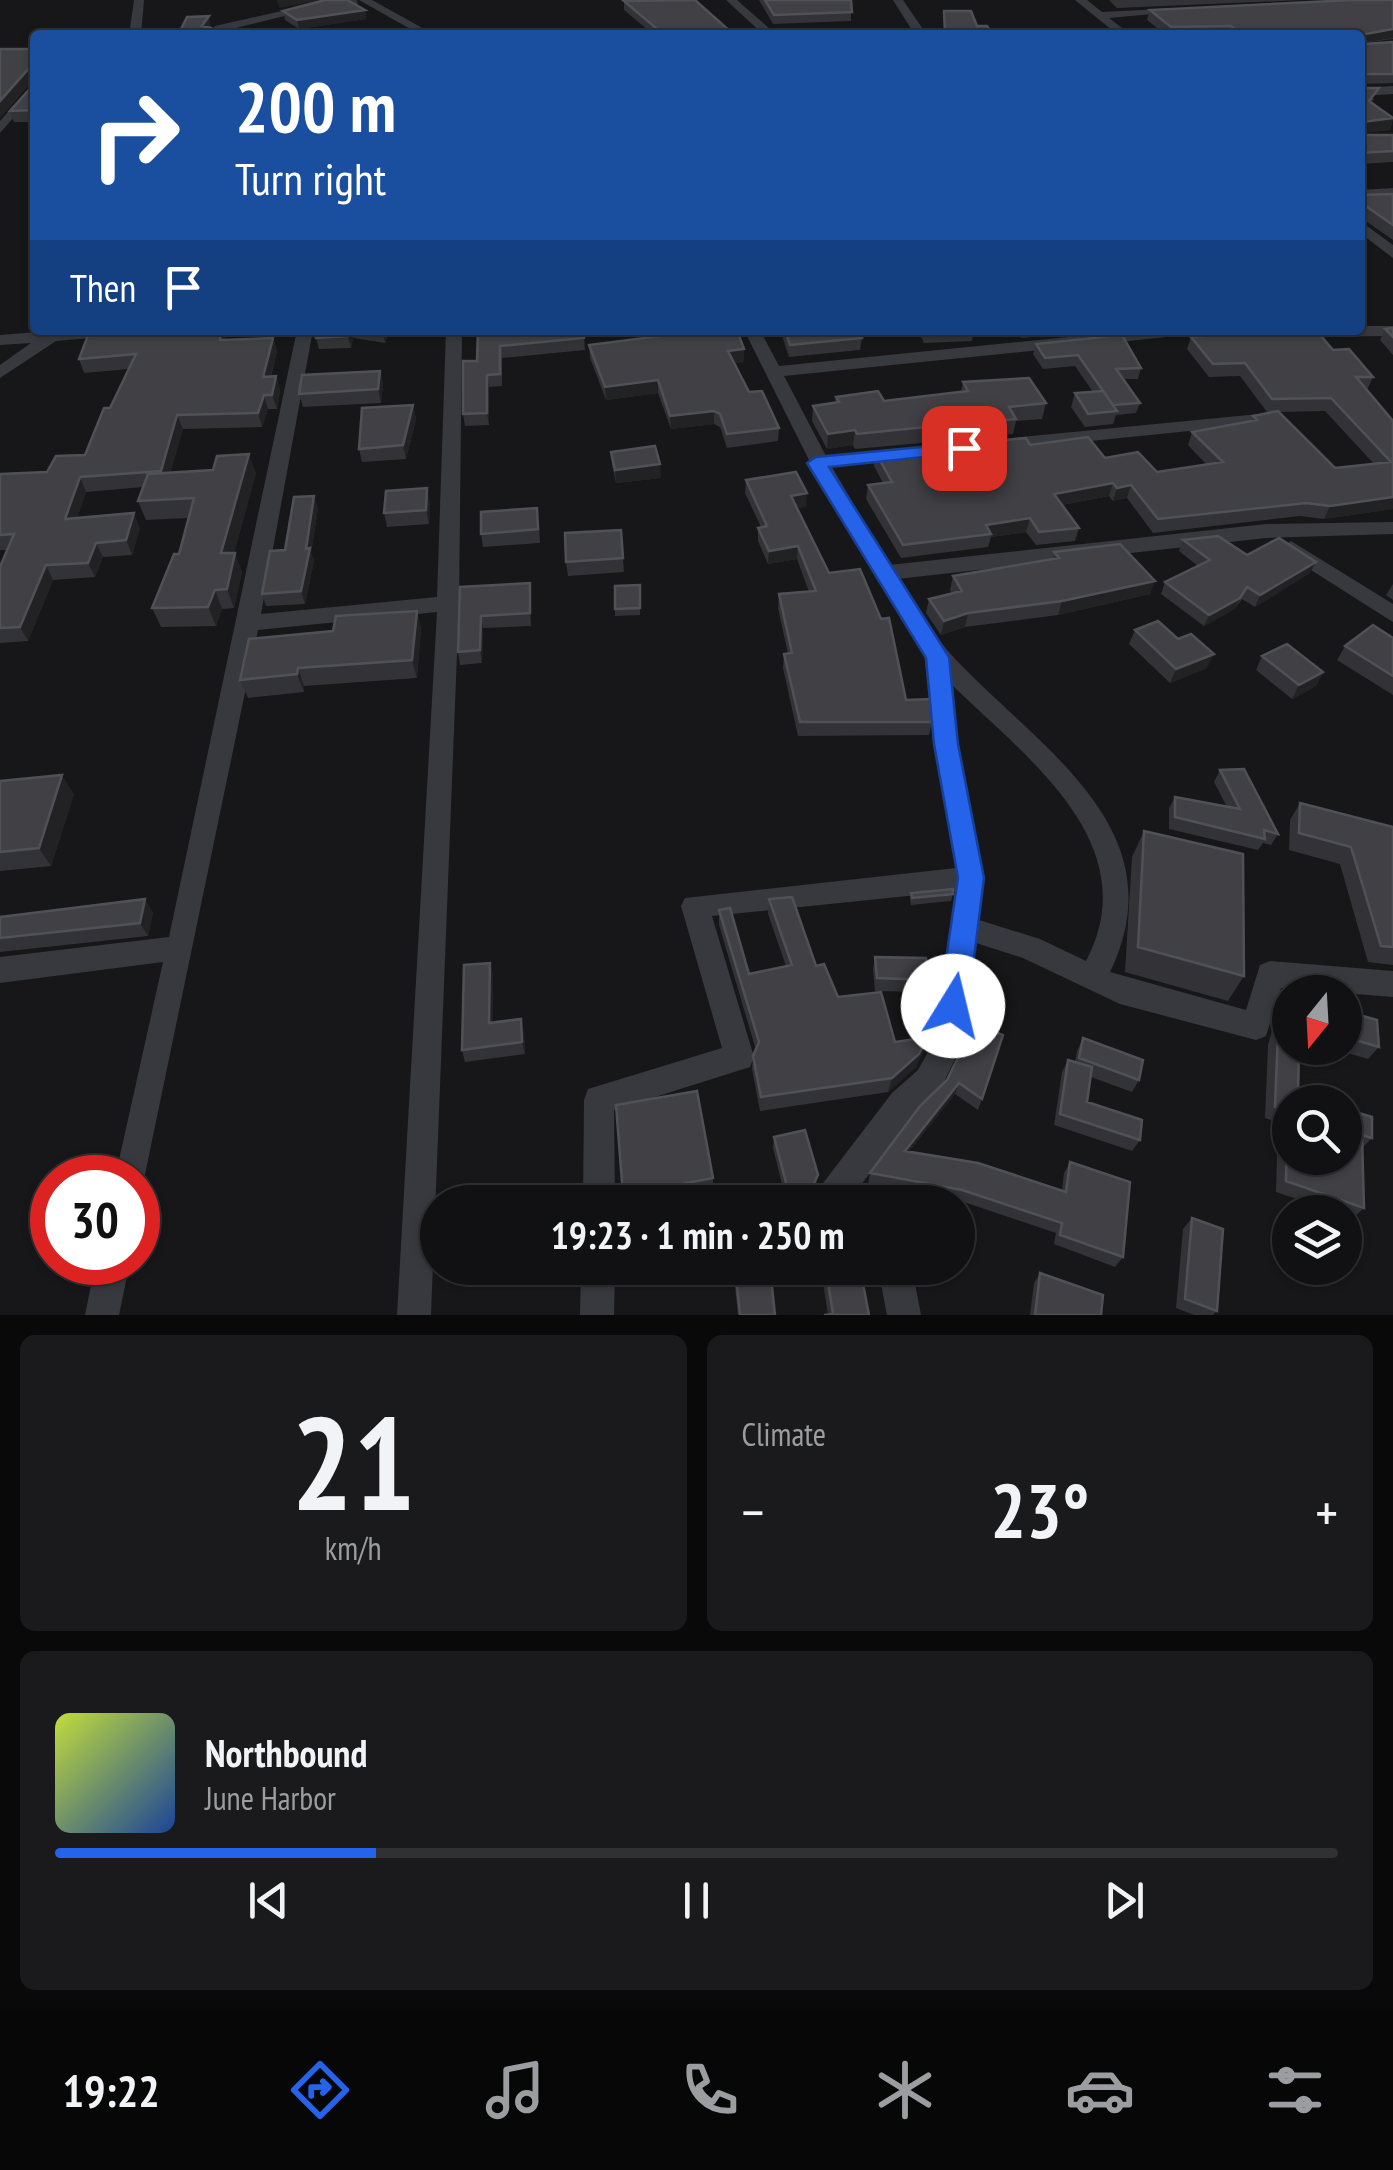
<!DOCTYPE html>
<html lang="en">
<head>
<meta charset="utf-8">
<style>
	body { margin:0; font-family:"PT Sans Narrow",sans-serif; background:#1a1a1c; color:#f1f3f6; height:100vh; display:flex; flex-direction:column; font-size:38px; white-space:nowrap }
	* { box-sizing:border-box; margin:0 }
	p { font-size:32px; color:#9c9da0 }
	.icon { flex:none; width:55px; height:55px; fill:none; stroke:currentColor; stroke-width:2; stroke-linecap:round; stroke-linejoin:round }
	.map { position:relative; height:1315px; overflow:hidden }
	.sheet { display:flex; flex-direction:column; gap:20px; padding:20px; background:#09090a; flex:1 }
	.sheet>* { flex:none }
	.hud { position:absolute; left:30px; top:30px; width:1335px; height:305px; border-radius:10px; box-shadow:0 2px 8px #0004,0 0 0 2px #303133; background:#1a4fa0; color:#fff; overflow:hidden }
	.needle { width:65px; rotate:198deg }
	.controls { position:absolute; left:1272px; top:975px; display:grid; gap:20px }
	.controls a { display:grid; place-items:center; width:90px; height:90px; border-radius:50%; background:#111113; box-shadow:0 2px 8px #0004,0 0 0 2px #303133; font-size:50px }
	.speed { position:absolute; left:30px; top:1155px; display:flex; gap:20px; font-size:50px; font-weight:700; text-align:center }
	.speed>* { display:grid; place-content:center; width:130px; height:130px; border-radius:50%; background:#111113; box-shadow:0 2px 8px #0004,0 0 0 2px #303133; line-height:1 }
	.speed .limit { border:15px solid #d22; background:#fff; color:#111 }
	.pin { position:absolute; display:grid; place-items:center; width:85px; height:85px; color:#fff; margin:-42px; border-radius:20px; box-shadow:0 5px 15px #0006 }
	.me { position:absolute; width:110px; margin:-55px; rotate:9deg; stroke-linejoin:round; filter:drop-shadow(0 0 8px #0008) }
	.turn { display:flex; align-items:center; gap:35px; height:210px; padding:0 40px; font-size:45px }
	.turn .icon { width:130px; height:130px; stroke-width:2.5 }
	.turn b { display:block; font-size:70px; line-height:85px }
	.then { display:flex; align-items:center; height:95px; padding:0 40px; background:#0003; gap:20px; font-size:38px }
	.big { font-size:75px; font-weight:800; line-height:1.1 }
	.sheet .tile { flex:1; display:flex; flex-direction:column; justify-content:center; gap:15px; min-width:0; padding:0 35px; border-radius:15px; background:#1a1a1c }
	.sheet .dial { align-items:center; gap:0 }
	.dial b { font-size:130px; line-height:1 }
	.song { display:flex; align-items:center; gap:30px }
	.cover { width:120px; height:120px; border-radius:15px; background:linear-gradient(135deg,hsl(70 70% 55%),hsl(220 70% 35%)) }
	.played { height:10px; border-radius:5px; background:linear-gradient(90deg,#2563eb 25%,#303133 25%) }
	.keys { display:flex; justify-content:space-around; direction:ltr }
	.heat { display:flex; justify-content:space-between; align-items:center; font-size:55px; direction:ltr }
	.sheet .tiles { flex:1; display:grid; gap:20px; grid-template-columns:1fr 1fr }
	.tile:last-child { grid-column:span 2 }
	.trip { position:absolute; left:420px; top:1185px; width:555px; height:100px; border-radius:50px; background:#111113; box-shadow:0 2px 8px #0004,0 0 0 2px #303133; font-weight:800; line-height:100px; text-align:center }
	.tabs { display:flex; height:160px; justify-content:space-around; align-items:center; background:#070708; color:#9c9da0 }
	.tabs .icon { width:70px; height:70px }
	.tabs .on { color:#2563eb }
	.tabs b { font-size:45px; color:#f1f3f6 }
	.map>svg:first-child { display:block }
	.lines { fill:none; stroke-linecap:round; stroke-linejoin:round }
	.street { fill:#38393e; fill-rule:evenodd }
	.wall { fill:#333337; fill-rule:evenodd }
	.shaded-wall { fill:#222225 }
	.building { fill:#404045; stroke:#505157; stroke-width:2.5 }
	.route { fill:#2563eb; stroke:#184099; stroke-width:2.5 }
</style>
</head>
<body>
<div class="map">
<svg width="1393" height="1315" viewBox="0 0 1393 1315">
	<rect width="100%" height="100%" fill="#171719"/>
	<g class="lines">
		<path class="street" d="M134,0H144L141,35H129Z
			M330,0H349L208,35L215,26Z
			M359,0H372L435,35H421Z
			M726,0H737L777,35H764Z
			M893,0H903L927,35H915Z
			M1075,0H1087L1102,12L1180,8L1185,11L1109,18L1131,35H1118Z
			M35,81V93L0,133V121Z
			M1393,86V94L1360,96V88Z
			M1393,188V196L1360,198V190Z
			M1360,221L1393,245V258L1360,233Z
			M1360,326H1393V336L1287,337L1279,332L1360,330Z
			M64,330H136L128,335L56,341L0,378V365L31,343L0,345V335Z
			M297,330H313L261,614L437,597L446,330H462L459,603L431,1315H397L437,612L258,630L142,1189L138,1191V1178H115L163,962L0,983V957L169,937Z
			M744,330H760L779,366L1138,330H1257L1256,336L1250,337H1167L784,376L826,456L1259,414L1268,419L1259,424L832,467L889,565L1266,524L1393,522V534L1266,538L897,579C918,611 938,643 966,670C1051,756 1176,835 1110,972L1246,1010L1260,965L1270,961L1393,971V997L1281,988L1266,1036L1256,1040L1120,1004L1023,958L976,943L957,1055L940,1090L914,1115L848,1202H812L817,1191L892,1093L918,1070L933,1043L956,891L712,916L754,1057L750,1067L614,1110L615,1202H583L584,1100L588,1089L722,1048L681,906L685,898L956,868L934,745L924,653L808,463L809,460ZM950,683C1024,756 1148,843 1086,961L1040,939L979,920L984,878L958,745Z
			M1291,541L1393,604V622L1284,553L1281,548Z
			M96,1262H130L119,1315H85Z
			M581,1268H615L614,1315H580Z
			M878,1268H912L921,1315H887Z"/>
	</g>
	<path class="wall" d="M325,0H357L358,6L365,10L366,19L299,29L285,20L283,11Z
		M759,0H851V21L773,24Z
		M1109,0H1302L1117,8Z
		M1393,0V39L1363,43L1364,44L1393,42V83L1360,84V35H1166L1147,20L1150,10Z
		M624,1L732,33L648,30L624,10Z
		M0,49H35V122H14L10,111L34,84L33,80L0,118Z
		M1360,88L1374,99L1372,102L1393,118L1390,130L1362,133V135H1393V162L1360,164Z
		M1393,194V240L1360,217V195Z
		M1393,328V355L1380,340L1385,329Z
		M226,330L225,340L273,338L277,351L271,377L276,376L280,390L277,409H268L262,427L183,429L170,473H256L234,553L242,572L234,608L222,609L216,626L161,627L152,608L179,554L188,518L146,520L138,501L143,487L86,492L77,518L140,528L132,555L103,557L95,577L53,580L28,641L0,643V567L8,550H0V474L47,472L85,455L129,369L84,373L79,359Z
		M315,330H389L385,343L353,338L351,348L319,349L316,338L317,333Z
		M478,330L584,338L585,350L502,358V386L489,387V425L465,426L463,414L477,361Z
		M655,330H737L744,349V362L734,363L749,392L779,428L778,441L727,448L720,427L714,424L671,429L658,393L606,400L590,358L589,345L656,336Z
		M780,330H859L862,338L860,350L789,357Z
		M918,330H974L972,341L924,343Z
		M1011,330H1100L1022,338L1014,335Z
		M1219,330H1316L1333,350L1373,377L1367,390L1393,421V509L1324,519L1300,516L1153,533L1127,498L1113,501L1109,496L1062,505L1079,528L1075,541L1036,545L1026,532L991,537L988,547L901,558L866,499L868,485L883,483L874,466L876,453L960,452L995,447L996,441L1030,445L1105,458L1157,472L1207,465L1188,445L1192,432L1251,421L1253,416L1274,412H1267L1240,376L1209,377L1187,349L1191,337L1218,334ZM1325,411L1374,464L1335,468L1279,412Z
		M1036,344L1141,368L1138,379H1123L1140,403L1136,413L1116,415L1113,424L1085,427L1071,407L1075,393L1093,392L1075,366L1043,369L1033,354Z
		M380,371L383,384L381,403L303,407L299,394Z
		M963,382L1046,403L1042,419L1016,421L1013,434L984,437L977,425L946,429L944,441L855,449L853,445L827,449L812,421L813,406L835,403L836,397L884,401L961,392Z
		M413,405L416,419L406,459L362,462L359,449Z
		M611,452L661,478L616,483L612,465Z
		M746,480L806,507L797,508L829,573L906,700L932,722L929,735L798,736L783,668L784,654H788L778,608L779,594L809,592L797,559L768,564L758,541V528L761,527L745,493Z
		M430,502L429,524L387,527L384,513Z
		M318,508L311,553L314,561L305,604L266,606L262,594L285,550Z
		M539,522L540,543L483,547L481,534Z
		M621,530L624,572L568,576L566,562Z
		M1183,540L1247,555L1310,573L1255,607L1242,599L1235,609L1204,626L1161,594L1165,582L1198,566L1179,551Z
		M1054,552L1150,594L1058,615L965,627L941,635L926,613L929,599L952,594L950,590L953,576L1052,560Z
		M530,583L531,595V626L483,628L482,663L460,665L458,652L460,587Z
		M1393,584V600L1386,595Z
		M640,585V615L615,616V586Z
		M417,611L421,629L417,678L304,686V692L248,698L240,680L333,631Z
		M1135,630L1207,668L1170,683L1129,644Z
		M1393,638V695L1337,660L1345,646Z
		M1262,656L1323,672L1316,686L1292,699L1256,670Z
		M1220,770L1278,834L1271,845L1263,843L1258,850L1169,829V808L1175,797L1227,807L1214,782Z
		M0,781L74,794L51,866L0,871Z
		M1300,803L1393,827V965L1368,962L1340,864L1289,850L1290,820Z
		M1144,831L1244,976L1228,1001L1125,972L1132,857Z
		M911,893L953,894L951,901L911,905L910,900Z
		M769,899L838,997L895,1042L924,1051L915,1068L888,1092L760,1111L752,1069L753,1056L756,1050L719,925V910L749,974L786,966L768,914Z
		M153,912L148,936L0,952V917Z
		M875,957L929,980L926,992L875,991L873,969Z
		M490,963L493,976V1022L524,1031L525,1054L465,1062L462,1050Z
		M1288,994L1298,1094L1345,1109L1372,1138L1363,1147L1364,1208L1353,1218L1345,1215V1212H1336L1276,1192L1278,1122L1265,1118L1268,1045L1279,1006Z
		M1345,1011L1379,1047L1368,1059L1330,1048H1345Z
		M968,1022L982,1099L978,1110L955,1094L909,1151L1062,1191L1064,1173L1070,1162L1123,1257L1115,1267L1054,1244L1056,1233L958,1200L868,1184L870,1173L947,1080L961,1052Z
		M1083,1038L1139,1080L1132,1092L1091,1077L1087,1102L1140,1140L1132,1151L1054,1125L1062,1072L1068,1060L1075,1062L1077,1051Z
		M616,1105L713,1178V1194L669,1202H624Z
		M774,1137L818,1175L816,1186L811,1195L786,1200L773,1148Z
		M1192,1218L1217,1311L1213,1315H1194L1176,1308L1183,1229Z
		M733,1268H770L775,1315H738Z
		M826,1270L869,1315L828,1314L823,1283Z
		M1040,1273L1101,1315H1030L1034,1283Z"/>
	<path class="shaded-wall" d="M277,0H321L279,8Z
		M365,10L366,19L299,29L297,20Z
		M209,16L211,25L204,35L202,26Z
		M1393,29V38L1360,43V34Z
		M31,66L35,77L0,118V101Z
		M1393,119L1390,130L1360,133L1362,122Z
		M221,330H226L225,354L220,340Z
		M349,330H351L353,338L351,348L348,336Z
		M383,330H389L385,343L383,332Z
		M273,338L277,351L267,391L263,377Z
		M744,349V362L728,364V351Z
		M380,371L383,384L381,403L378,389Z
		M487,375L489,387V425L487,413Z
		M276,376L280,390L277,409L272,395Z
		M658,380V393L606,400L605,387Z
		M264,395L268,409L262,427L258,413Z
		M413,405L416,419L406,459L403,445Z
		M980,410L977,425L946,429V425L940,415Z
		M714,411V424L671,429L670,416Z
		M177,415L183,429L167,485L161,471Z
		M855,430L853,445L827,449L828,434Z
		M249,454L256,473L229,572L221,553Z
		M660,464L661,478L616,483L615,470Z
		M80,477L86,492L72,533L65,519Z
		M1113,483L1109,496L1050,507L1054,494Z
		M1131,485L1127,498L1113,501L1117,488Z
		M427,488L430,502L429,524L426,510Z
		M807,493L806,507L790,509L791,496Z
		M314,496L318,508L311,553L314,561L305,604L301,591Z
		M1393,497V509L1324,519L1330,506Z
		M134,513L140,528L132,555L126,540Z
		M1030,518L1026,532L991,537V534L986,525Z
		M96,543L103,557L95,577L88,563Z
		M798,546L797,559L768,564L769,551Z
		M235,553L242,572L234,608L227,589Z
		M1316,562L1310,573L1255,607L1260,595Z
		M46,565L53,580L28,641L20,627Z
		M1155,581L1150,594L1058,615L1062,601Z
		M530,583L531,595V626L530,613Z
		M1247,587L1235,609L1204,626L1209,615Z
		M215,590L222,609L216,626L208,607Z
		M417,611L421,629L417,678L412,660Z
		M968,613L965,627L941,635L944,621Z
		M481,616L483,628L482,663L480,650Z
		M1214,654L1207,668L1170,683L1176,669Z
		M298,668L304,686V692L297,674Z
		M1323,672L1316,686L1292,699L1299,685Z
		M62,775L74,794L51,866L39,848Z
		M145,899L153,912L148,936L140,923Z
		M490,963L493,976V1035L489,1023Z
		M521,1019L524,1031L525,1054L522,1042Z
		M928,1037L924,1051L915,1068L888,1092L892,1078Z
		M959,1083L955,1094L902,1161L905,1151Z"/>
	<path class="building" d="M325,0H347L365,10L297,20L283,11Z
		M695,0L732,33L766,29L773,35H624L656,28L624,1Z
		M765,0H851L852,12L774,15Z
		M1352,0H1393V29L1360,35H1306L1302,32L1241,34L1231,26L1171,27L1150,10Z
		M944,11H971L977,26H987L993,35H929L945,33Z
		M209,16L202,26L211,28L209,35H178L187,17Z
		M1360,35L1364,44L1393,42V74H1363L1360,72Z
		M0,49H35V110L10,111L34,84L31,66L0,101Z
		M1360,88H1379L1369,101L1393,118L1362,122V135H1393V151L1360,153Z
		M1393,194V225L1360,202V195Z
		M1393,328V337L1385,329Z
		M90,330H221L220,340L273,338L263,377L276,376L272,395H264L258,413L177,415L161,471L80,477L65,519L134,513L126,540L96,543L88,563L46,565L20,627L0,628V567L14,534L0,535V474L47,472L56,456L85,455L104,408H110L136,354L79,359Z
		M318,330H349L348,336L316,338Z
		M478,330H583L584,338L500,346V374L487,375V413L463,414V361H477Z
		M658,330H737L744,349L728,351L749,392L762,391L779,428L727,434L720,414L714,411L670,416L658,380L605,387L589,345L660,336Z
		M785,330H859L862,338L790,345Z
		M1222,330H1316L1333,350L1349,349L1373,377H1356L1393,421V497L1330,506L1306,503L1158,519L1131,485L1117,488L1113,483L1054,494L1079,528L1039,532L1030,518L986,525L991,534L903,545L868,485L892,482L876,453L956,445L960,452L1000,447L996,441L1026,438L1030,445L1088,437L1105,458L1138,452L1157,472L1223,462L1192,432L1257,420L1253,416L1278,411L1335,468L1391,462L1331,398L1272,399L1245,363L1213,364L1191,337L1225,334Z
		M1122,335L1141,368L1116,369L1140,403L1113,405L1078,355L1045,358L1036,344Z
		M380,371L378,389L299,394L302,375Z
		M1029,378L1046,403L1009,407L1016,419L987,422L980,410L940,415L946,425L857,434L855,430L828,434L813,406L839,402L836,397L878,391L884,401L968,391L963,382Z
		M1103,391L1117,411L1088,414L1075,393Z
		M413,405L403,445L359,449L362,408Z
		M655,446L660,464L615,470L611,452Z
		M249,454L221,553H235L227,589L215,590L208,607L152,608L174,554H179L194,498L138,501L148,474L213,470L217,456Z
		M796,472L807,493L791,496L829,573L860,569L881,619L889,618L906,700L930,699L932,722H800L784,654L792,653L779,594L816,591L798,546L769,551L758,528L767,526L746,480Z
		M427,488L426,510L384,513L386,491Z
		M314,496L306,549L310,548L301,591L262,594L270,551L285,550L294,497Z
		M537,508L538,529L481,534V512Z
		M621,530L623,558L566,562L565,533Z
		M1218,536L1247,555L1279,538L1316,562L1260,595L1247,587L1240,598L1209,615L1165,582L1210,560L1183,540Z
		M1120,544L1155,581L1062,601L968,613L944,621L929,599L962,591L953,576L1059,558L1054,552Z
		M530,583V613L481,616L480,650L458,652L460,587Z
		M640,585V608L615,609V586Z
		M417,611L412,660L298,668L297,674L240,680L249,639L333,631L336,616Z
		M1158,621L1178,639L1191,634L1214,654L1176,669L1135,630Z
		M1373,625L1393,638V676L1345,646Z
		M1287,644L1323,672L1299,685L1262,656Z
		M1244,769L1278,834L1264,830L1265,839L1175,817V797L1240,809L1220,770Z
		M62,775L39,848L0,852V781Z
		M1300,803L1393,827V947L1381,946L1351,847L1299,833Z
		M1144,831L1243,854L1244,976L1138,947Z
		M953,889V894L912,898L911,893Z
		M792,897L816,966L824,964L838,997L881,992L895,1042L928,1037L919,1054L892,1078L761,1097L753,1056L759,1042L719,910L730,908L749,974L792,965L769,899Z
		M145,899L140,923L0,938V917Z
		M875,957L926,958L929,980L877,978Z
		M490,963L489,1023L521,1019L522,1042L462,1050L464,965Z
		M1288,994H1290V1048H1299L1298,1094L1326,1102H1290V1158H1345V1109L1372,1117V1138L1362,1135L1364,1208L1286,1181L1287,1111L1275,1107L1278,1032Z
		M1345,1011L1377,1020L1379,1047L1345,1037Z
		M968,1022L1003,1035L982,1099L959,1083L905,1151L978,1163L1066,1192L1070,1162L1130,1182L1123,1257L1060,1235L1062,1223L962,1190L870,1173L920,1106L947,1080L964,1045Z
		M1083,1038L1143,1060L1139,1080L1079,1058Z
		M1068,1060L1092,1067L1087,1102L1142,1120L1140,1140L1060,1114Z
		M697,1091L713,1178L623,1195L616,1105Z
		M805,1130L818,1175L813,1185L788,1190L774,1137Z
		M1192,1218L1223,1229L1217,1311L1185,1299Z
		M735,1268H770L775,1315H740Z
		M844,1268H860L869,1315H824L833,1314L826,1270Z
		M1040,1273L1103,1295L1101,1315H1035Z"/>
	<path class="route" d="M964,443L971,444V452L829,467L949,657L958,744L984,878L968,1006L964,1016L953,1020L943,1016L939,1006L958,878L934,744L926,658L807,463L816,457Z"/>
</svg>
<div class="controls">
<a><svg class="needle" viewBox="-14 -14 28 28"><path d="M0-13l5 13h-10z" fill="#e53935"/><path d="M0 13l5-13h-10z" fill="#9c9da0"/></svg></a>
<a><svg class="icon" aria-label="search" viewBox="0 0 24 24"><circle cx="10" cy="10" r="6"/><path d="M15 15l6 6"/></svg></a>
<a><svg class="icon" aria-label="layers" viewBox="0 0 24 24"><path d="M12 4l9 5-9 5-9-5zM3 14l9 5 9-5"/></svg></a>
</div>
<div class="speed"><div class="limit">30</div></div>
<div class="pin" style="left:964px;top:448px;background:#d93025"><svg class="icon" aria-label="arrive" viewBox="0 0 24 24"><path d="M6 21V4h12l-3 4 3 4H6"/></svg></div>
<svg class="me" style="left:953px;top:1006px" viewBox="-20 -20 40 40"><circle r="19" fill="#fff"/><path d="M0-13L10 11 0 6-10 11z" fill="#2563eb"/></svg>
<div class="trip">19:23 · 1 min · 250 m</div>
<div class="hud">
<div class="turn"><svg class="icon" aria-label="right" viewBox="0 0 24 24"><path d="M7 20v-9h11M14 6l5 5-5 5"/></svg><div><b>200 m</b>Turn right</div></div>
<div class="then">Then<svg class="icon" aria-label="arrive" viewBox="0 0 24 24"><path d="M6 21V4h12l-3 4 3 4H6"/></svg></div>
</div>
</div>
<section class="sheet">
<div class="tiles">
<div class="tile dial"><b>21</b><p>km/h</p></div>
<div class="tile"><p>Climate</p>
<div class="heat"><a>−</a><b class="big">23°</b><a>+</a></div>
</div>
<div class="tile">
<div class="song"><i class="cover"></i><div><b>Northbound</b><p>June Harbor</p></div></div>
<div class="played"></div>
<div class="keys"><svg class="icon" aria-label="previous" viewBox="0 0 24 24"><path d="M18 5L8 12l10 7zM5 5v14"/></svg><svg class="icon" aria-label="pause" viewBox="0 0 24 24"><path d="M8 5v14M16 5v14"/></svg><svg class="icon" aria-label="next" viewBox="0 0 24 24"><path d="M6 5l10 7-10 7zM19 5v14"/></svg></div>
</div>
</div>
</section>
<nav class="tabs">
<b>19:22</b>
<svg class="icon on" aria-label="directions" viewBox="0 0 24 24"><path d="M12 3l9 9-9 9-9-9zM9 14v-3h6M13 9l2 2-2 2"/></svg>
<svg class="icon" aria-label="music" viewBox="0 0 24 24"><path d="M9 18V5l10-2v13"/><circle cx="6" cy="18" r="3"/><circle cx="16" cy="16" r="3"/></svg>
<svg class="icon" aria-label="phone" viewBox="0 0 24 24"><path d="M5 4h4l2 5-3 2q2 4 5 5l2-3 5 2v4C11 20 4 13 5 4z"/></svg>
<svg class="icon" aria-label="climate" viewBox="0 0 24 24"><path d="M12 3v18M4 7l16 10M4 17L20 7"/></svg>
<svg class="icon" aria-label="car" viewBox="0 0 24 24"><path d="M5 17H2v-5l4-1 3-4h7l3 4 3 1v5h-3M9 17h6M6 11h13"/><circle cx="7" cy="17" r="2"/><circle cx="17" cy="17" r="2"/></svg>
<svg class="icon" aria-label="filters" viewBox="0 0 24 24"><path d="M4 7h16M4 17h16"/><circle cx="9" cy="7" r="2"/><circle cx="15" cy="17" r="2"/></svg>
</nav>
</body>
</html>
